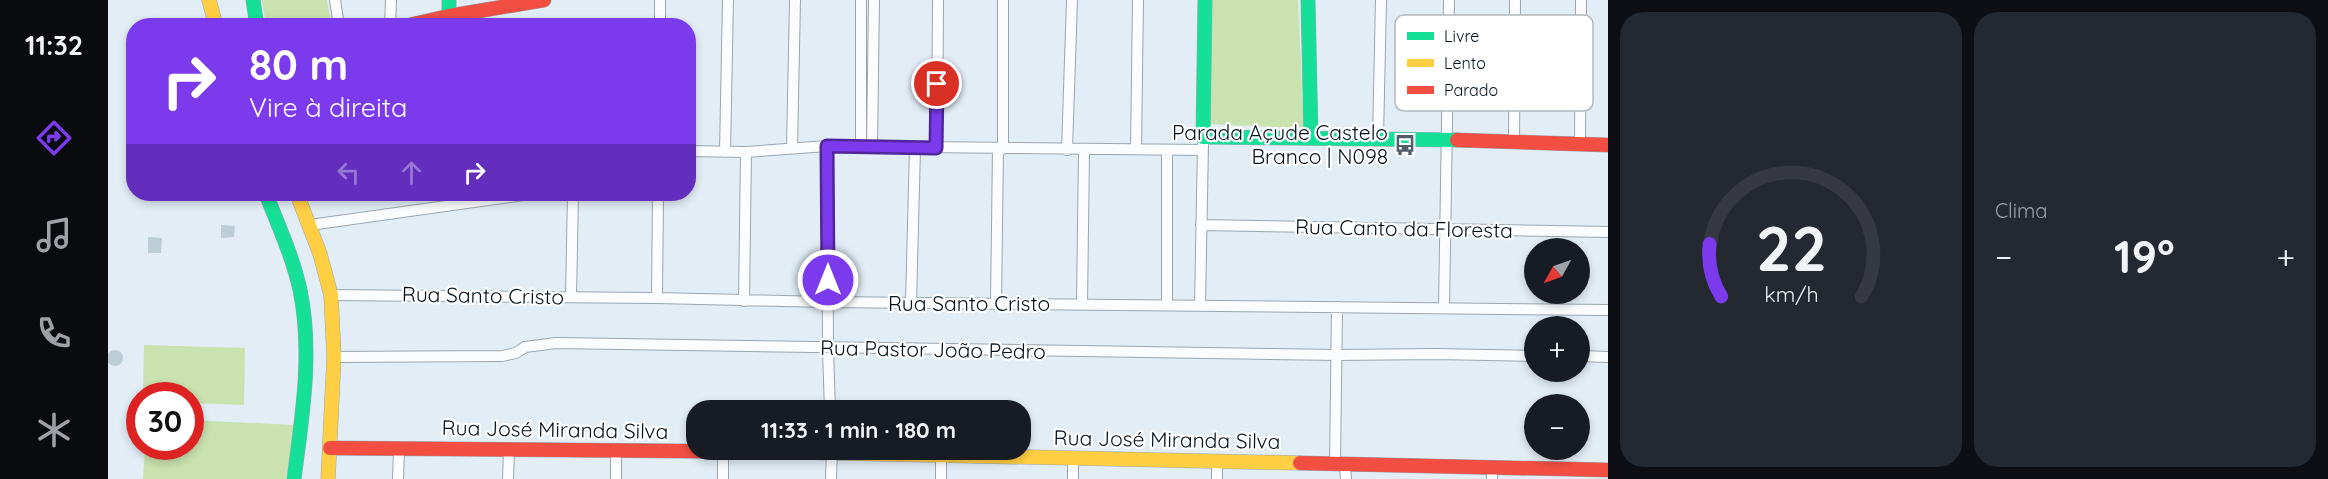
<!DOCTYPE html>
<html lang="pt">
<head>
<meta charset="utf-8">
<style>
	body { margin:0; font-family:Quicksand,sans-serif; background:#242831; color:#f1f3f6; height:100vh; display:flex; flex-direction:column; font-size:22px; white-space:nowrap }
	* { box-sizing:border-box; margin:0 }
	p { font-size:20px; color:#9ea1a6 }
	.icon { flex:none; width:33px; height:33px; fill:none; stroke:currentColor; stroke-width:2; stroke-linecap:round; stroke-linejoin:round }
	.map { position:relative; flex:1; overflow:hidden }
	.drawer { display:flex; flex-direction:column; gap:12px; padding:12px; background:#0d0f14; width:720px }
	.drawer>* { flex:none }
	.top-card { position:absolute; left:18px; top:18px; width:570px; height:183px; border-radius:24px; box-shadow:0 3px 9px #0003; background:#7c3aed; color:#fff; overflow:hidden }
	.needle { width:39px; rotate:230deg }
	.controls { position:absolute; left:1416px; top:238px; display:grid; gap:12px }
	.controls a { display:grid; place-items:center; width:66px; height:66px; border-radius:50%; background:#171b24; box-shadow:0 3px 9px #0003; font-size:30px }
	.speed { position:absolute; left:18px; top:382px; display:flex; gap:12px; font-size:30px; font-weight:700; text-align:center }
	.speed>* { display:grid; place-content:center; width:78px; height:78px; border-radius:50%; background:#171b24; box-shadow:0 3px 9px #0003; line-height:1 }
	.speed .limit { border:9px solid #d22; background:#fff; color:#111 }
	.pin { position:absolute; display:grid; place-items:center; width:51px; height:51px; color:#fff; margin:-26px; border:3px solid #fff; border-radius:50%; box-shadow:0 2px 6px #0007 }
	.me { position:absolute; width:66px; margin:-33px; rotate:0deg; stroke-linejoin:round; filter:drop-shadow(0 0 4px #0008) }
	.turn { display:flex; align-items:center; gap:21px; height:126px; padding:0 24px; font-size:27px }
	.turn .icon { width:78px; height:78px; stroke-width:2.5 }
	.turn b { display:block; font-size:42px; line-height:51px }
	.lanes { display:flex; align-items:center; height:57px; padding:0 24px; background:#0003; justify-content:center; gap:30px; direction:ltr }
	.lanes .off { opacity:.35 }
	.big { font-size:45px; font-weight:700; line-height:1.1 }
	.drawer .widget { flex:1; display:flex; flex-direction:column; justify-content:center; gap:9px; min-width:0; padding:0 21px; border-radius:24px; background:#242831 }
	.drawer .dial { align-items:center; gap:0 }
	.dial svg { height:156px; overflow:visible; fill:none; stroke:#363941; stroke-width:7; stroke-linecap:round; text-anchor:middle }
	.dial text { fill:#f1f3f6; stroke:none }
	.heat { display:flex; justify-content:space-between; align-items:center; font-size:33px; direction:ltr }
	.drawer .tiles { flex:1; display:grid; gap:12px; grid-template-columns:repeat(2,1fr) }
	.trip { position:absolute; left:578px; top:400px; width:345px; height:60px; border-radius:24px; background:#171b24; box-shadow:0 3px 9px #0003; font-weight:700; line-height:60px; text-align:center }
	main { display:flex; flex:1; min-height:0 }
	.menu { display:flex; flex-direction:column; width:108px; justify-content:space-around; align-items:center; background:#090b0e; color:#9ea1a6 }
	.menu .icon { width:42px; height:42px }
	.menu .current { color:#7c3aed }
	.menu b { font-size:27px; color:#f1f3f6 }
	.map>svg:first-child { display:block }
	.green { fill:#c9e2af }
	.building { fill:#bccdd6 }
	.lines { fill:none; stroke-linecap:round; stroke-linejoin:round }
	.street-casing { stroke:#99a6b1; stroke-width:12 }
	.fast-casing { stroke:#99a6b1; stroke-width:15 }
	.slow-casing { stroke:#99a6b1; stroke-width:15 }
	.jam-casing { stroke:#99a6b1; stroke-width:15 }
	.street { stroke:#fbfcfe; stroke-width:10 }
	.fast { stroke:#16e098; stroke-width:14 }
	.slow { stroke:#ffcf43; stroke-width:14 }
	.jam { stroke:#f24e42; stroke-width:14 }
	.route-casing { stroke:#51269a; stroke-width:15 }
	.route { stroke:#7c3aed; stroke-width:10 }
	.labels { text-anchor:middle; stroke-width:4.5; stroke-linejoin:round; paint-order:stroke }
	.poi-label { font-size:21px; fill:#02111f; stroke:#fff; text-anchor:end }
	.street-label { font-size:21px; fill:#02111f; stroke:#fff }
	.key { fill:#fff; stroke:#b3b8bc; stroke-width:1.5 }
	.key-label { font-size:16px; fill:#02111f }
</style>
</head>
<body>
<main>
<nav class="menu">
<b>11:32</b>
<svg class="icon current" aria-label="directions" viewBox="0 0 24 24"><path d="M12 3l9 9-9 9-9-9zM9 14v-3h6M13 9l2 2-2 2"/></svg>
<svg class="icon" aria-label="music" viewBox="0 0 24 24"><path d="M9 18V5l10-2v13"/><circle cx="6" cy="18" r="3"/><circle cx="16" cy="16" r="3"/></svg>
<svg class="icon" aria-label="phone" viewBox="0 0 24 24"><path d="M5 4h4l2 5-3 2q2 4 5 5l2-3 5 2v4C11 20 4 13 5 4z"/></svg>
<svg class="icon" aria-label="climate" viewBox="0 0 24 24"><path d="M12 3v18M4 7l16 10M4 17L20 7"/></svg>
</nav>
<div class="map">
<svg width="1500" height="479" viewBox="0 0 1500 479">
	<rect width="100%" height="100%" fill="#e3edf6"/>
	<path class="green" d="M154,0H219L223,21L188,25H158Z
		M1099,0H1190L1196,128L1097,124Z
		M36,345L137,348L136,405L83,403L82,396H35Z
		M83,420L186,425L178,479H35L37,447H82Z"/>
	<path class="building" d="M113,225L127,226L126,237L113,238Z
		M40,237L54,238L53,253H40Z
		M-1 358a8 8 0 1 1 16 0a8 8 0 1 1-16 0Z"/>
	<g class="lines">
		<defs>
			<path id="street" d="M227,0L231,26
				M552,0V26
				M753,0V146
				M895,0V149
				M282,26L283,0
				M1270,138L1273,0
				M1406,142L1407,0
				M1472,144L1473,0
				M719,146L720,349L722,411
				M764,146L766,0
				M684,148L687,0
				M829,148L830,0
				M1028,149L1030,0
				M959,150L964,0
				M580,151L638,152L719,146L1094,150
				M617,152L620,0
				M202,225L423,194
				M1093,225L1500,232
				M223,295L549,298L720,302L1500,310
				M463,297L465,194
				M549,298L550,194
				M636,301L638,152
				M803,303L807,148
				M888,303L890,149
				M1059,304V150
				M974,305L976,150
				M1092,305L1095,144
				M1336,307L1341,0
				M1472,356L1500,357
				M226,357L394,356L408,353L417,347L448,343L1229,355L1328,354L1426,356
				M615,453V479
				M833,457V479
				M1109,460V479
				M1227,464L1229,307
				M1237,465L1238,479
				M290,479L291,450
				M400,479L401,450
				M508,479V451
				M723,479L724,452
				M965,479V459
				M1384,479V467"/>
			<path id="fast" d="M145,0L149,26
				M341,0V16
				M1097,0L1095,137L1349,140
				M1200,0L1203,137
				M158,194C170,225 185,257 192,290C205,353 194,417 186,479"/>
			<path id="slow" d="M101,0L108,26
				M189,194L212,254L223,295L226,357L220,479
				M684,452L1192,463"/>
			<path id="jam" d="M297,26L341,16L436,0
				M1349,140L1500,145
				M222,448L684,452
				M1192,463L1500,470"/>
		</defs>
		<use href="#street" class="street-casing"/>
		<use href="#fast" class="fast-casing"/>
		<use href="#slow" class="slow-casing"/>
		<use href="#jam" class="jam-casing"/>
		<use href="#street" class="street"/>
		<use href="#fast" class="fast"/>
		<use href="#slow" class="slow"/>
		<use href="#jam" class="jam"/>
	</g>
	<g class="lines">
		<defs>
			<path id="route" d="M720,280L719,146L828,148L829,84"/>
		</defs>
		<use href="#route" class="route-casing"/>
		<use href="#route" class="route"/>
	</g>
	<defs>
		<symbol id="bus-bare" viewBox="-9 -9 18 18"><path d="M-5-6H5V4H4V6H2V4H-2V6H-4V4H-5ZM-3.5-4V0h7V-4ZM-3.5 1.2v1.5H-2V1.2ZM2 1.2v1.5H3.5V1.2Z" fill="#515e6a" stroke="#fff" stroke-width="2.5" paint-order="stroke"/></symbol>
	</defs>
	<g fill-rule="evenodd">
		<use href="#bus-bare" x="1282" y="130" width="30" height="30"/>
	</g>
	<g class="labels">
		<g class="poi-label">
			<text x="1280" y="140">Parada Açude Castelo<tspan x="1280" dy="24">Branco | N098</tspan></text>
		</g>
		<g class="street-label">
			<text transform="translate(1296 229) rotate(1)" y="7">Rua Canto da Floresta</text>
			<text transform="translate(375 296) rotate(1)" y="7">Rua Santo Cristo</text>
			<text x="861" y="311">Rua Santo Cristo</text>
			<text transform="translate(825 350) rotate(1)" y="7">Rua Pastor João Pedro</text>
			<text transform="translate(447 430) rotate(1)" y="7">Rua José Miranda Silva</text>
			<text transform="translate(1059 440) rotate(1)" y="7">Rua José Miranda Silva</text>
		</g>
	</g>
	<rect x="1287" y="15" width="198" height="96" rx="9" class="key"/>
	<rect x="1299" y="32" width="27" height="8" fill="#16e098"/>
	<rect x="1299" y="59" width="27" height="8" fill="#ffcf43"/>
	<rect x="1299" y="86" width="27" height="8" fill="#f24e42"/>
	<g class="key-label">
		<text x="1336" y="42">Livre</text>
		<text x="1336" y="69">Lento</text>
		<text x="1336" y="96">Parado</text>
	</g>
</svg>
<div class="controls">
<a><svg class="needle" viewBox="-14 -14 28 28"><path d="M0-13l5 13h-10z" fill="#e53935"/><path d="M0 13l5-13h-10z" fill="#9ea1a6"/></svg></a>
<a>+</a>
<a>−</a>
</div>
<div class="speed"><div class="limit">30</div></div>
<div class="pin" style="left:829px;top:84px;background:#d93025"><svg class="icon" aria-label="arrive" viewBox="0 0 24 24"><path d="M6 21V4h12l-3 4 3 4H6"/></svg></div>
<svg class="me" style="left:720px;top:280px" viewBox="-20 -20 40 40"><circle r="17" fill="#7c3aed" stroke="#fff" stroke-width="3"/><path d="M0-11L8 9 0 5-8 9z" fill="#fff"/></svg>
<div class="trip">11:33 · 1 min · 180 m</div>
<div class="top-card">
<div class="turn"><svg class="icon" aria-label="right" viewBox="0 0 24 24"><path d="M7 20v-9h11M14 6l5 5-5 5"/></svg><div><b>80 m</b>Vire à direita</div></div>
<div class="lanes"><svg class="icon off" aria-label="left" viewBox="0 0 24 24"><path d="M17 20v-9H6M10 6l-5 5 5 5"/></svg><svg class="icon off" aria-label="ahead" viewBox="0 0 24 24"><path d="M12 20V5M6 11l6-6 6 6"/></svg><svg class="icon" aria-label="right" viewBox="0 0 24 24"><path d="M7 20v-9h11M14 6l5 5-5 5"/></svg></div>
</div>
</div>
<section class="drawer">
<div class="tiles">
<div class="widget dial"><svg viewBox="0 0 100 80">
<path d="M14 69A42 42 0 1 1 86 69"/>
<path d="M14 69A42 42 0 0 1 8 42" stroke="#7c3aed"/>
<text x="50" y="56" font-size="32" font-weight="700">22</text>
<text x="50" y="72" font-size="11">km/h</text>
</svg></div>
<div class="widget"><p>Clima</p>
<div class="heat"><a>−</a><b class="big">19°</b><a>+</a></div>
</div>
</div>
</section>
</main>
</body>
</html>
